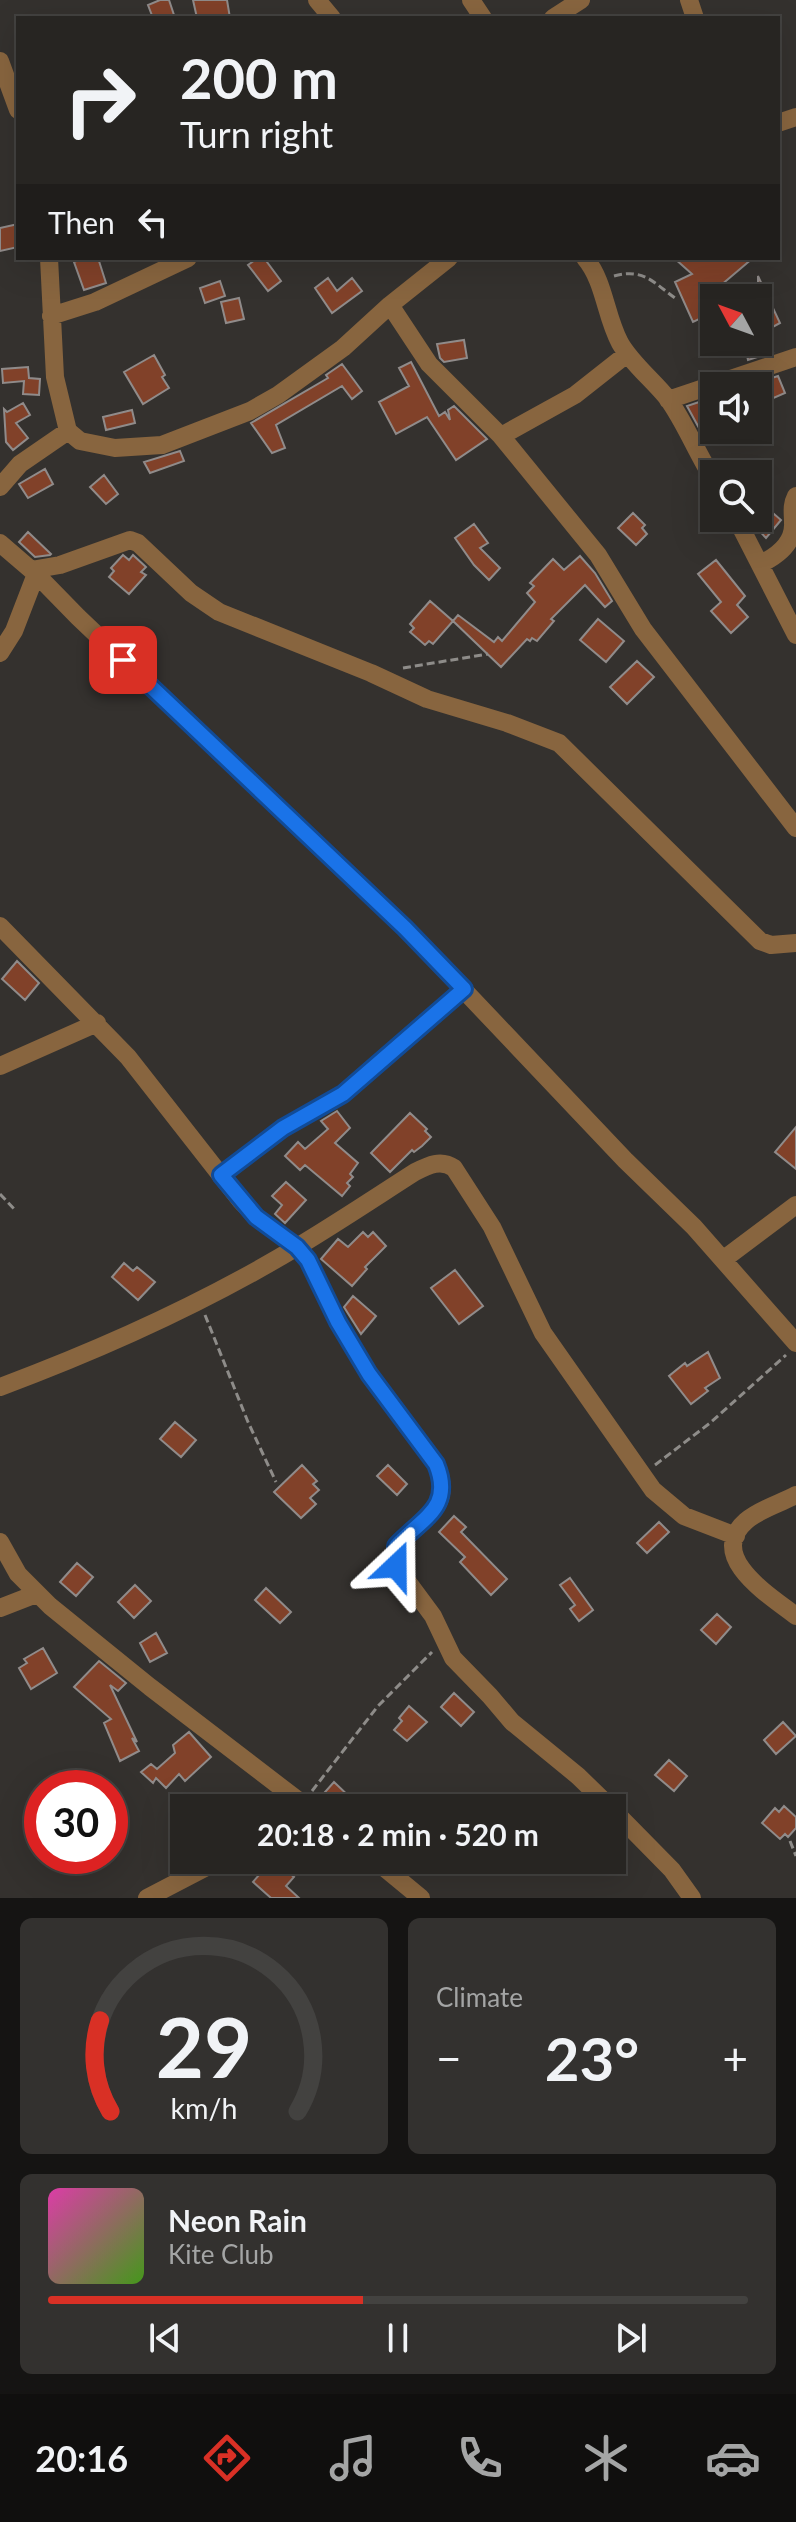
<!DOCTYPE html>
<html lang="en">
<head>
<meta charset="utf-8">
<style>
	body { margin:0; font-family:Lato,sans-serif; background:#33312f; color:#f1f3f6; height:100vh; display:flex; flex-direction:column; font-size:30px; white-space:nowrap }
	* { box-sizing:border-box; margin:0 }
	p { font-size:26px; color:#a4a5a5 }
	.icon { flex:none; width:44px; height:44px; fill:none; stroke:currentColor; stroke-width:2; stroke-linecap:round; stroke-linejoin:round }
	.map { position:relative; height:1898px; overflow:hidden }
	.panel { display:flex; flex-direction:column; gap:20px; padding:20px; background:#151413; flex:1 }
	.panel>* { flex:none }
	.banner { position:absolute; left:16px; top:16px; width:764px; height:244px; border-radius:0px; box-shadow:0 8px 32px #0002,0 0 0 2px #434240; background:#272522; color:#f1f3f6; overflow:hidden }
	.needle { width:52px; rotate:311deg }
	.fabs { position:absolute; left:700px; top:284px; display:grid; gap:16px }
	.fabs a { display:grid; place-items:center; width:72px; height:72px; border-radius:0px; background:#272522; box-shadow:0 8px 32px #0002,0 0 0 2px #434240; font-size:40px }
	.speed { position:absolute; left:24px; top:1770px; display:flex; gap:16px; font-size:40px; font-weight:700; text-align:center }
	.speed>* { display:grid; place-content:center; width:104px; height:104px; border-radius:50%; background:#272522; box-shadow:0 8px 32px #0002,0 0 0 2px #434240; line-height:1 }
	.speed .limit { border:12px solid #d22; background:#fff; color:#111 }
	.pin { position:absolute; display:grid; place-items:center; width:68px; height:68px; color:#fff; margin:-34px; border-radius:16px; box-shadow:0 4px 12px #0006 }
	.me { position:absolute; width:88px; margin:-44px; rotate:23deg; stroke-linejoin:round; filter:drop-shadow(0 0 6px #0008) }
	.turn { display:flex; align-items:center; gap:28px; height:168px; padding:0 32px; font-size:36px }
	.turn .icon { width:104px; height:104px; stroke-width:2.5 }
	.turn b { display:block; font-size:56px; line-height:68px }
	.then { display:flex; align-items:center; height:76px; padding:0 32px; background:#0003; gap:16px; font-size:30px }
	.big { font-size:60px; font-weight:700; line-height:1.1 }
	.panel .card { flex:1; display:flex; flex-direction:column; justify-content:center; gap:12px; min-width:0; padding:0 28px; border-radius:12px; background:#33312f }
	.panel .dial { align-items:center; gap:0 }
	.dial svg { height:208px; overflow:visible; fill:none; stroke:#434240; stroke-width:7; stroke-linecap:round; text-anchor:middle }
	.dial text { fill:#f1f3f6; stroke:none }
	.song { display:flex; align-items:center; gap:24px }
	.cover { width:96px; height:96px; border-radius:12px; background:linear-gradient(135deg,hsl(320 70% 55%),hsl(100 70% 35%)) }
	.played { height:8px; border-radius:4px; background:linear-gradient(90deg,#d93025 45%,#434240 45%) }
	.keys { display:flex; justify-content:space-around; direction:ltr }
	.heat { display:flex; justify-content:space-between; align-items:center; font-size:44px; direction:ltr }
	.panel .tiles { flex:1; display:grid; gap:20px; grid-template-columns:1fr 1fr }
	.card:last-child { grid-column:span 2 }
	.trip { position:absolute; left:170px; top:1794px; width:456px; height:80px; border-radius:0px; background:#272522; box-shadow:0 8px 32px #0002,0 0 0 2px #434240; font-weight:700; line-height:80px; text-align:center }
	.tab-bar { display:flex; height:128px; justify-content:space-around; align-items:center; background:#100f0e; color:#a4a5a5 }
	.tab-bar .icon { width:56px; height:56px }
	.tab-bar .on { color:#d93025 }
	.tab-bar b { font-size:36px; color:#f1f3f6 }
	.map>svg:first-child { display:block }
	.building { fill:#814129; stroke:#908b8a; stroke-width:2 }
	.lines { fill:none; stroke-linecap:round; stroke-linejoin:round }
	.path { stroke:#8e8c89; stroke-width:3; stroke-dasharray:8 4; stroke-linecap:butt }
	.minor { stroke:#88653f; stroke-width:18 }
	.route-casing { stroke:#114b97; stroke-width:20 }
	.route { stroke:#1a73e8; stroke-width:14 }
</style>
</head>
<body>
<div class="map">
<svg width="796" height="1898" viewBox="0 0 796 1898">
	<rect width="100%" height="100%" fill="#34312e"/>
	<path class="building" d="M160,0H169L175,18H153L148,5Z
		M193,0H227L230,18H197Z
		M18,224V247L0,251V228Z
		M84,258H98L106,283L84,290L74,262Z
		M258,258H264L281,281L268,291L248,265Z
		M674,258H753L707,297L714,312L693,322L675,282L692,274Z
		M758,276L780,323L767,330L773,352L748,360L746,351L758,348Z
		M328,278L337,291L352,278L362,291L332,313L315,288Z
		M220,281L225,296L205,303L200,288Z
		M239,298L244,319L226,323L221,302Z
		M464,340L467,358L444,362L440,358L437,344Z
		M154,355L165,375L162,377L169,388L143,404L124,372Z
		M411,362L439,416L445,412L450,420L448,410L454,406L487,439L456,460L427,417L396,434L379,402L409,386L399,368Z
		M342,364L362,391L352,399L342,386L276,425L285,448L272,453L251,423L328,378L326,375Z
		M28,367L29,378L40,379L39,395L23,394L24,381L3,383L2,369Z
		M778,376L785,393L769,400L762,381Z
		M714,397V431L704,437L687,406Z
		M23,403L30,415L16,423L28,438L13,450L6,442L4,409L7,412Z
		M132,410L135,423L106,430L103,417Z
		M180,451L184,461L150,473L144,462Z
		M45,469L53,484L28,498L19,484Z
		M104,475L118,494L106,504L90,487Z
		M766,507L781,520L766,538L752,523Z
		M633,513L645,525L642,528L647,534L636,545L618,528Z
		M474,524L488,543L480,548L500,568L489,580L474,565L455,538Z
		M28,532L51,554L50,555L35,557L19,542Z
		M123,555L129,560L133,555L146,567L141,572L146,575L129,594L109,577L114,571L111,568Z
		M580,556L595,573L612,601L605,607L585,585L551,619L554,621L537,641L532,638L530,641L527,639L501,667L453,621L433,644L429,641L425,645L410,632L414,628L410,624L430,601L453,621L458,615L494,642L498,637L502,641L535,602L527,593L534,586L530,583L553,559L564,570Z
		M716,560L745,596L737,605L748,617L731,633L711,611L721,602L698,574Z
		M598,619L624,641L606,662L580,640Z
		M637,661L654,677L627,704L610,687Z
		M17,961L39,983L25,1000L2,979Z
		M337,1111L350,1128L335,1143L358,1163L350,1174L353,1177L347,1183L350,1186L342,1196L305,1165L300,1170L285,1156L298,1142L305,1149L328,1129L321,1121Z
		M410,1113L427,1129L425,1131L431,1137L422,1146L414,1152L412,1150L390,1172L371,1153Z
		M796,1127V1169L775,1152Z
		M286,1182L306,1200L285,1223L275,1214L282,1205L272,1196Z
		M363,1232L368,1237L373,1232L386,1246L365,1267L367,1269L352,1286L321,1259L338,1239L348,1247Z
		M124,1263L133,1271L137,1267L155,1282L138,1300L112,1277Z
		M455,1270L483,1306L459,1324L431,1288Z
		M353,1296L376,1316L361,1334L344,1307Z
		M708,1352L720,1378L705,1388L708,1391L691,1404L669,1376L685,1363L687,1366Z
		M175,1422L196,1440L181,1457L160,1439Z
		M302,1465L317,1481L313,1484L319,1490L310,1498L316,1504L301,1518L274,1492Z
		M388,1465L407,1484L397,1495L377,1476Z
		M454,1516L466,1527L461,1532L507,1579L491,1595L460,1562L465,1557L439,1532Z
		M659,1522L669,1532L647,1553L637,1543Z
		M77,1563L93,1577L76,1596L60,1582Z
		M570,1578L593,1610L579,1621L570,1609L575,1605L560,1585Z
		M135,1585L151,1601L134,1618L118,1602Z
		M266,1588L291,1612L280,1623L255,1600Z
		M717,1614L731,1627L716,1644L701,1630Z
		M156,1633L167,1653L150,1662L140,1643Z
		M43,1648L57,1673L31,1689L19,1668L27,1663L24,1659Z
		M99,1661L126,1683L118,1691L110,1685L137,1742L132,1738L139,1751L120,1761L104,1723L111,1719L74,1687Z
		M454,1693L474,1712L461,1726L441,1707Z
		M409,1706L427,1722L407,1741L394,1730L402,1721L399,1718Z
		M783,1722L796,1736L776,1754L764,1740Z
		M189,1732L211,1757L185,1781L179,1774L166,1788L156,1778L153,1783L141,1772L151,1764L157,1769L175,1753L173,1745Z
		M669,1760L687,1776L674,1791L655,1775Z
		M334,1782L354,1801L348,1808H323L317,1801Z
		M784,1806L796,1817V1828L788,1837L785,1834L780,1839L762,1823L775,1808L779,1812Z
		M272,1860L294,1877L286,1886L299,1898H271L253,1882Z"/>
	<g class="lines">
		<path class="path" d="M614,276C643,268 653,282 675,298
			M403,668L488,654
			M0,1194L16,1211
			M205,1315L248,1422L276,1482
			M655,1465L710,1423L786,1355
			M312,1791L378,1706L432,1652
			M790,1841L796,1856"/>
		<path class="minor" d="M317,0L332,18
			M471,0L483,18
			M689,0L695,18
			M553,18L581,0
			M0,61L18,110
			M778,123L796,117
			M49,258L55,377L68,431L80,441L115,448L162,445L250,411L278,395L343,348L390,305L449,258
			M585,258C605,282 605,315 620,343C632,364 653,380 668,399C686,424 697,454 714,480
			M390,305L429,364L501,436L598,555L643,629L796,828
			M51,316L95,302L188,258
			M668,400L796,357
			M501,436L575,395L627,354
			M0,487L20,464L68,431
			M736,518L796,635
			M0,543L36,574L78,617L405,928L625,1160L694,1227L796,1343
			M760,564C777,556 794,543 793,523C793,512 791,506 796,496
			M31,570L60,565L130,540L138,543L191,593L219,612L371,673L427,699L507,723L559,743L760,941L771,945L796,943
			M0,653L14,631L36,574
			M0,926L128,1057L240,1200L256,1217L297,1247L308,1260L338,1322L369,1374L436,1464C456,1511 419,1517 395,1548L396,1566L433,1616L453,1658L490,1696L512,1722L578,1776L611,1808
			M0,1066L97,1023
			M221,1175L283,1128L343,1094L464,989
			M724,1259L796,1205
			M0,1387C102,1349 204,1303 297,1247C337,1223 376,1197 415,1172C429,1165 441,1159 454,1168L492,1227L543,1333L653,1490L684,1516L736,1536
			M796,1495C781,1503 758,1510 746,1521C705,1557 772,1597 796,1616
			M0,1542L18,1574L50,1606L150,1687L308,1808
			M0,1608L36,1594
			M612,1809L672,1870L692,1898
			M375,1860L421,1898
			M147,1898L220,1860"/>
	</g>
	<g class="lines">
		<defs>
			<path id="route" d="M123,660L405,928L464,989L343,1094L283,1128L221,1175L256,1217L297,1247L308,1260L338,1322L369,1374L436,1464C454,1508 422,1518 396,1546V1566"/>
		</defs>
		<use href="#route" class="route-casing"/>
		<use href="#route" class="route"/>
	</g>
</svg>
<div class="fabs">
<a><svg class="needle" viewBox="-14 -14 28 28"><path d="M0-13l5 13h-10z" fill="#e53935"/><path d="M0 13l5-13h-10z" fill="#a4a5a5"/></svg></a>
<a><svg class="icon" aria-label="sound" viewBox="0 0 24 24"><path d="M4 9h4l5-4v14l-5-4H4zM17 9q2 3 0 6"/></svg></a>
<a><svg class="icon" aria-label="search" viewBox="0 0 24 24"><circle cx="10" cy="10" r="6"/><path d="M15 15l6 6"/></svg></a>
</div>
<div class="speed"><div class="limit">30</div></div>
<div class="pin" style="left:123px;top:660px;background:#d93025"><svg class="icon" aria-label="arrive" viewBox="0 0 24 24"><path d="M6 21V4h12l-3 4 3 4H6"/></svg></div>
<svg class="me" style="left:396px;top:1566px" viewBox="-20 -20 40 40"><path d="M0-17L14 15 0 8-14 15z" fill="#1a73e8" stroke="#fff" stroke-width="4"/></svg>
<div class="trip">20:18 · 2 min · 520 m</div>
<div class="banner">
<div class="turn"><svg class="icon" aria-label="right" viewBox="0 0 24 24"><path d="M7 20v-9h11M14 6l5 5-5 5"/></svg><div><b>200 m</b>Turn right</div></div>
<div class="then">Then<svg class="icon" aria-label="left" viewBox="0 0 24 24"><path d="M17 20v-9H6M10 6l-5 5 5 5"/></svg></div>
</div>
</div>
<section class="panel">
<div class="tiles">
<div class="card dial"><svg viewBox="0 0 100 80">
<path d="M14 69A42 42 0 1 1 86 69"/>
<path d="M14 69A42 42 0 0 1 10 34" stroke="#d93025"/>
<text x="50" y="56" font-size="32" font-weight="700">29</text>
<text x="50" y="72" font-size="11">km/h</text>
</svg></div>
<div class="card"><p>Climate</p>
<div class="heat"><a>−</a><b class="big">23°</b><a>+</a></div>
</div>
<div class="card">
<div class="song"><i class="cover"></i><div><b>Neon Rain</b><p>Kite Club</p></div></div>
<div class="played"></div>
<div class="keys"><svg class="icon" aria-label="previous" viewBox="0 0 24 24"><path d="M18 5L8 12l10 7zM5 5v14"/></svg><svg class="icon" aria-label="pause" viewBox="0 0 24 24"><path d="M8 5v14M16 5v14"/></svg><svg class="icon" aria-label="next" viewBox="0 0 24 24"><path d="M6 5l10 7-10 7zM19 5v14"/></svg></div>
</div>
</div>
</section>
<nav class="tab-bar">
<b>20:16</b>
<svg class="icon on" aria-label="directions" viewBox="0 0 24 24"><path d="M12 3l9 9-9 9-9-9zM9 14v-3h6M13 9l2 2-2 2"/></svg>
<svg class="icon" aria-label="music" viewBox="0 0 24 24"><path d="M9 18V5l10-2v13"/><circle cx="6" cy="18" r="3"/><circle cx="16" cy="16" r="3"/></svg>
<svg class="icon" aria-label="phone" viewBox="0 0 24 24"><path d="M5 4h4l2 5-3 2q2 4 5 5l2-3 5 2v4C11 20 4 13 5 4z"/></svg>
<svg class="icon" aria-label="climate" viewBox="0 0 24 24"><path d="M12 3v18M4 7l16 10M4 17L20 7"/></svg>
<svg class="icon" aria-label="car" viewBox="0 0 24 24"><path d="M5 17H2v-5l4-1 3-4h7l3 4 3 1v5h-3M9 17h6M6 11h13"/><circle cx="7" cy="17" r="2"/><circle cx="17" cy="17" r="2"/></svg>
</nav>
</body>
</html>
